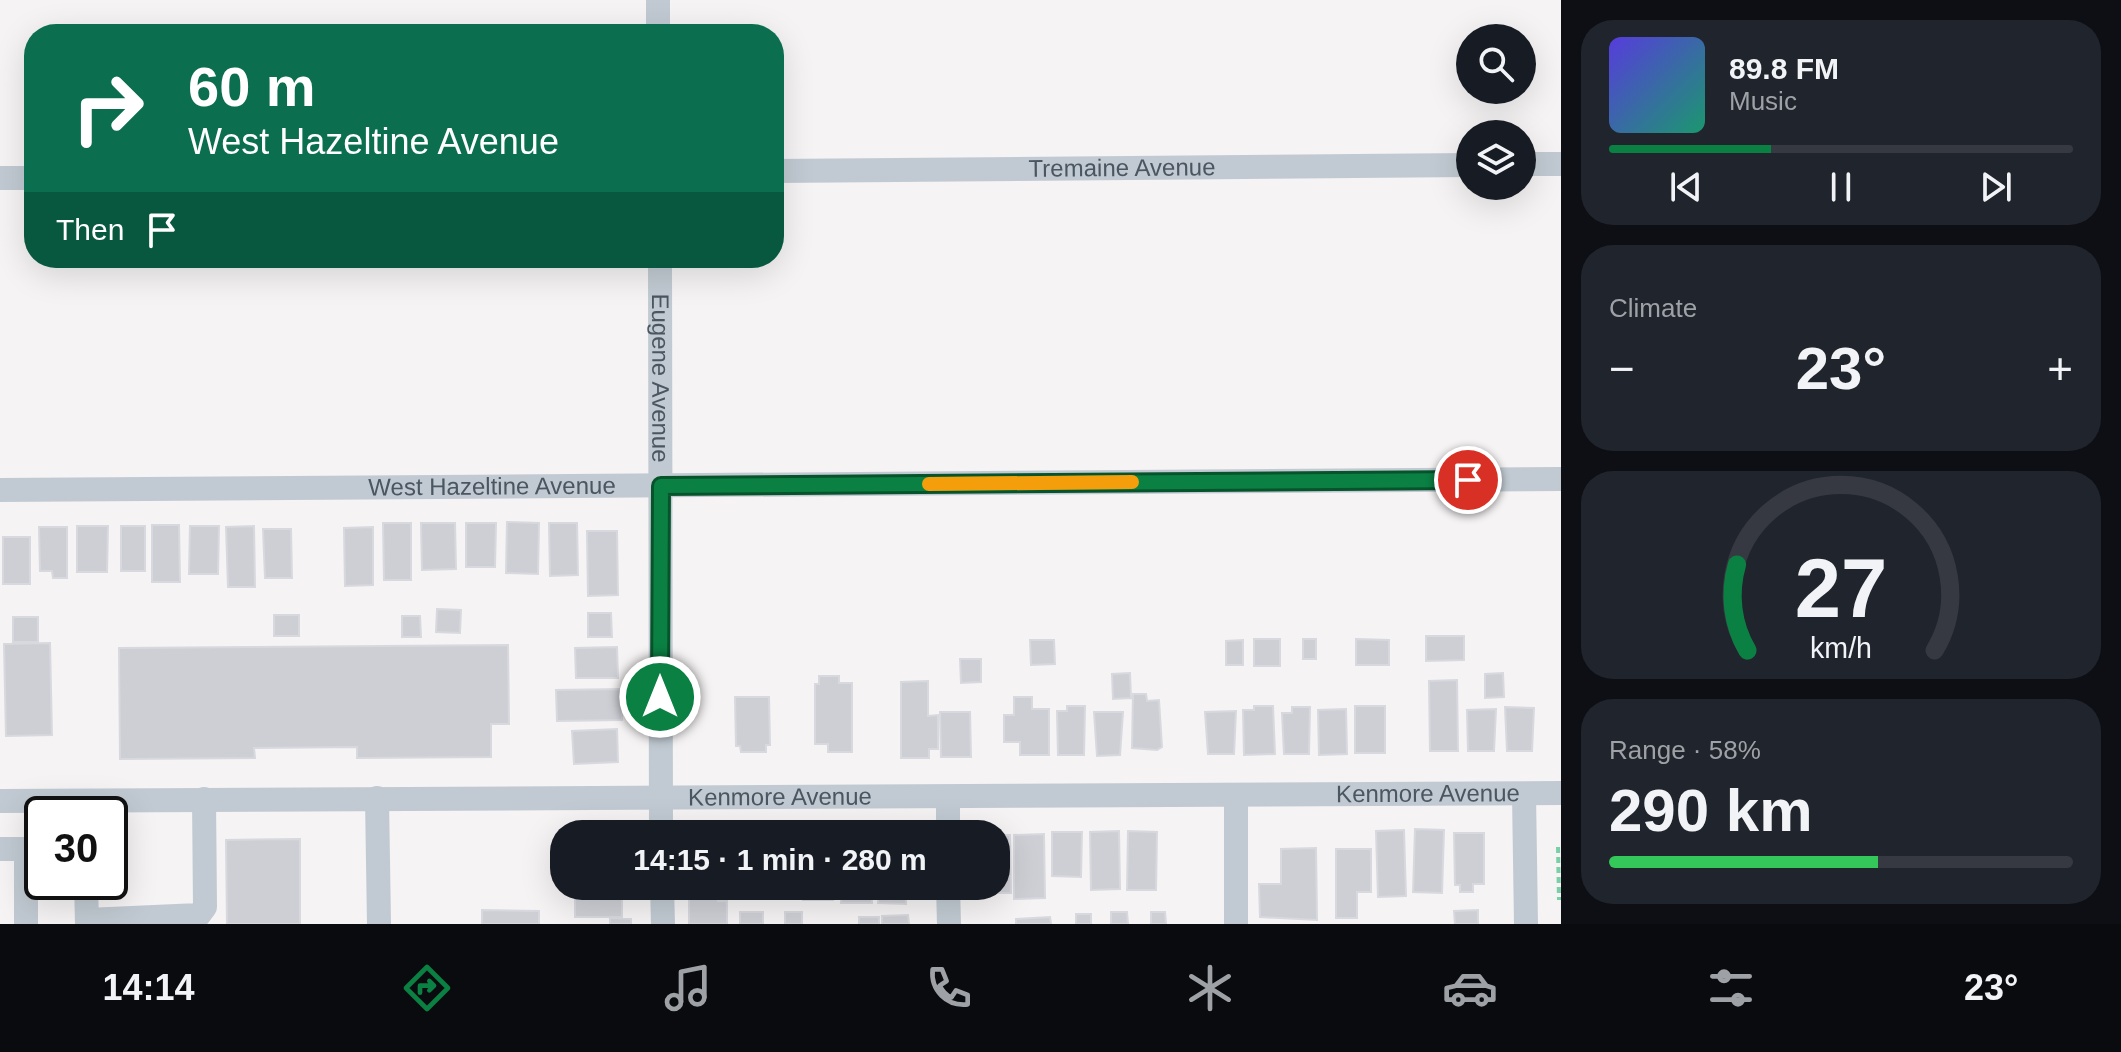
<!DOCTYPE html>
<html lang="en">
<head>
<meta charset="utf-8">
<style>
	body { margin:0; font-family:Helvetica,sans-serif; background:#20242c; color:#f1f3f6; height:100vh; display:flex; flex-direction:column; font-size:30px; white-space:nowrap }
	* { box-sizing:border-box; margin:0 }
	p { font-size:26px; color:#9ea1a6 }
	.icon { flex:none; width:44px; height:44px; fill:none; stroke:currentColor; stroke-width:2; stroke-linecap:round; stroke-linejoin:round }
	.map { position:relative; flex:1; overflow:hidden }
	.details { display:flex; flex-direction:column; gap:20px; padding:20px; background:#0d0f14; width:560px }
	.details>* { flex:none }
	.top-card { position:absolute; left:24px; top:24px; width:760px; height:244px; border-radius:32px; box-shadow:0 8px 32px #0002; background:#0b6e4f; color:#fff; overflow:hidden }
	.buttons { position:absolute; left:1456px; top:24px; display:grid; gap:16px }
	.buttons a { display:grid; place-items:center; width:80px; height:80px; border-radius:50%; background:#171b24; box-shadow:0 8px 32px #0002; font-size:40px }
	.speed { position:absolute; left:24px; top:796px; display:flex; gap:16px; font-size:40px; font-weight:700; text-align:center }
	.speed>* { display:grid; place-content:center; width:104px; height:104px; border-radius:50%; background:#171b24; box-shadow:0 8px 32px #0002; line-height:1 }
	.speed .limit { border:4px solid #111; border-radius:12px; background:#fff; color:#111 }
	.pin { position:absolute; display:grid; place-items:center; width:68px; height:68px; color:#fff; margin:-34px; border:4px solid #fff; border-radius:50%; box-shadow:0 2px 8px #0007 }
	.me { position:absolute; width:88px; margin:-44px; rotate:0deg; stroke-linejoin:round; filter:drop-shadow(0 0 6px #0008) }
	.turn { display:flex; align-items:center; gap:28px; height:168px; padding:0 32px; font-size:36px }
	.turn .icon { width:104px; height:104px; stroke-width:2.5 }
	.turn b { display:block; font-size:56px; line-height:68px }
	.then { display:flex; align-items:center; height:76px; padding:0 32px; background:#0003; gap:16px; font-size:30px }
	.big { font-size:60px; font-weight:600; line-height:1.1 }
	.details .widget { flex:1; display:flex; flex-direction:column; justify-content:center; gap:12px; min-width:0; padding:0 28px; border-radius:32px; background:#20242c }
	.details .dial { align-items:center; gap:0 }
	.dial svg { height:208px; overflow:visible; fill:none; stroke:#363941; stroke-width:7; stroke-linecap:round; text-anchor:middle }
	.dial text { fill:#f1f3f6; stroke:none }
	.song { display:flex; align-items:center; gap:24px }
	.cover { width:96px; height:96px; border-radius:12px; background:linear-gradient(135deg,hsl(250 70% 55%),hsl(160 70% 35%)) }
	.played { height:8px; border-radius:4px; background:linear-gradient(90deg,#0b8043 35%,#363941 35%) }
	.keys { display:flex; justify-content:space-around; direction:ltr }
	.heat { display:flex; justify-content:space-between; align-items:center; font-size:44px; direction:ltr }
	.charge { height:12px; border-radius:6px; background:linear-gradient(90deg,#34c759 58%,#363941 0) }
	.trip { position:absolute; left:550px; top:820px; width:460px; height:80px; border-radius:32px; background:#171b24; box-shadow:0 8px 32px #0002; font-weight:600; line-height:80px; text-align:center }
	.tab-bar { display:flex; height:128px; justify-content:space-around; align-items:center; background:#090b0e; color:#9ea1a6 }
	.tab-bar .icon { width:56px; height:56px }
	.tab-bar .selected { color:#0b8043 }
	.tab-bar b { font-size:36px; color:#f1f3f6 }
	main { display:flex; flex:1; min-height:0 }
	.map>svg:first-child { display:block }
	.building { fill:#cdcfd5; stroke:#d7d9de; stroke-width:2 }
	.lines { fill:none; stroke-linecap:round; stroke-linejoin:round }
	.path { stroke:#7ad0a6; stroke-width:4; stroke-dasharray:6 4; stroke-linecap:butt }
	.minor { stroke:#c1cad2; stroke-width:24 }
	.route-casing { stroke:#07532c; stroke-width:20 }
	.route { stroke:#0b8043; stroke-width:14 }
	.slow { stroke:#f59e0b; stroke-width:14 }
	.labels { text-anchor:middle; stroke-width:6; stroke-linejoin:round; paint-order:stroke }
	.street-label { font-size:24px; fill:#4a5661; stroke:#fff }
</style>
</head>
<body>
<main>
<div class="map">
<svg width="1561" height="924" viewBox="0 0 1561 924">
	<rect width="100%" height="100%" fill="#f5f3f3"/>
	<path class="building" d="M507,522L539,523L538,574L506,573Z
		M383,523H411V580H384Z
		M421,523H455L456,569L422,570Z
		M466,523H496L495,567H466Z
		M549,523H577L578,575L550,576Z
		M152,525H179L180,582H152Z
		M77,526H108L107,572H77Z
		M121,526H145V571H121Z
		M190,526H219L218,574H189Z
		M254,526L255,587H228L226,527Z
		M39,527H67V578H53L52,571H40Z
		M373,527V585L345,586L344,528Z
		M263,529H291L292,578H265Z
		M587,531H617L618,595L588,596Z
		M3,537H30V584H3Z
		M437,609L461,610L460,633L436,632Z
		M588,613H611L612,637H588Z
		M274,615H299V636H274Z
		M402,616H420L421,637H402Z
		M13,617H38V642H13Z
		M1426,636H1464V660L1426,661Z
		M1254,639H1280V666H1254Z
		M1303,639H1316V659H1303Z
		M1356,639L1389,640V665H1356Z
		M1030,640H1054L1055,664L1031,665Z
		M1243,640V665H1226V641Z
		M50,643L52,735L6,736L4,644Z
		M508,645L509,724H491V757L357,758V747L254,748L255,758L120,759L119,648Z
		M617,647L618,678H576L575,648Z
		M960,659H981V682L961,683Z
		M1130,673L1131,698L1113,699L1112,674Z
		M1503,673L1504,697L1485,698V674Z
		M819,676H839V683H852V752H828V744H815V684H819Z
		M1457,680L1458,751H1430L1429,681Z
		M928,681V716L938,715V749H929V758H901V682Z
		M622,689V720L557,721L556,690Z
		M1133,694H1146L1147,701L1159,700L1162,747L1157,750L1132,748Z
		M735,697H769L770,745H766V752H741L740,746H736Z
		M1014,697H1032V709H1049V755H1020V742H1004V715H1014Z
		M1067,706H1085L1084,755H1058L1057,711H1067Z
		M1254,706H1273L1275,754L1244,755L1243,710H1254Z
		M1355,706H1385V753H1355Z
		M1292,707H1310L1309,754H1284L1282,713H1292Z
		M1505,707L1534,708L1532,751H1507Z
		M1346,709L1347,754L1319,755L1318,710Z
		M1496,709L1494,751H1468L1467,710Z
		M1236,711L1234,754H1208L1205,712Z
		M940,712H970L971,757H941Z
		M1094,712H1123L1120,755L1097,756Z
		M617,729L618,762L574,764L572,731Z
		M1415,829L1444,830L1442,893L1413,892Z
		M1404,830L1406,896L1378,897L1376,831Z
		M1119,831L1120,889L1091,890L1090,832Z
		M1128,831L1157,832L1156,890H1127Z
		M1052,832H1082L1081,877L1052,876Z
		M1454,833H1484V884H1473V892H1460V885H1455Z
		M1044,834L1045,898L1014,899V835Z
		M996,835H1010L1011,893H976V886H996Z
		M300,839V924H227L226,840Z
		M1316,848L1317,920L1260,917L1259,884H1281V849Z
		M1336,849H1371V892H1357V918H1336Z
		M575,886H622V917H575Z
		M689,886H717L718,901H727V924H689Z
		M766,886H794V893H766Z
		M803,886H833V900H803Z
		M841,886H872V903H841Z
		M879,886H906V904L878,903Z
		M482,910L539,911V924H482Z
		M1478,910V924H1455L1454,911Z
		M740,912H763V924H740Z
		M785,912H802V924H785Z
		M1111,912H1127L1128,924H1111Z
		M1151,912H1165L1166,924H1151Z
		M1076,914H1091V924H1076Z
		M908,915L909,924H882V916Z
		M859,917H879V924H859Z
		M1050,917L1051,924H1016V919Z
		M610,918L631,919V924H610Z"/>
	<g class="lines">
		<path class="path" d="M1558,847L1559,900"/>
		<g class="minor">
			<path d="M658,0V34"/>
			<path d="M1522,164H1561"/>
			<path id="s1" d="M774,171L1470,165"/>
			<path d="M0,178H34"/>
			<path id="s2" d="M660,258L661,834"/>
			<path id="s3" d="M0,490L1561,479"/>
			<path d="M1524,794L1526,924"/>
			<path d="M1236,796V924"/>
			<path d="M377,798L379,924"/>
			<path d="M948,798V834"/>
			<path id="s4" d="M0,801L1561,793"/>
			<path d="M0,849H40"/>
			<path d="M26,849V924"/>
			<path d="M86,882L87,924"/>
			<path d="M662,886L663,924"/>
			<path d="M948,886L949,924"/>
			<path d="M87,920L199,915L205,907L204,799"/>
		</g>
	</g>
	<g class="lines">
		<defs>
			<path id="route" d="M660,697L661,486L1468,480"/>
		</defs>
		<use href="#route" class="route-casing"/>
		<use href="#route" class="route"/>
		<path class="slow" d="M929,484L1132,482"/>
	</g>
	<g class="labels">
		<g class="street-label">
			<text dy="8" stroke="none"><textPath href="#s1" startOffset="348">Tremaine Avenue</textPath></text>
			<text dy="8" stroke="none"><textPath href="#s2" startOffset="120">Eugene Avenue</textPath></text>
			<text dy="8" stroke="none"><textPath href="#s3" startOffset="492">West Hazeltine Avenue</textPath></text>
			<text dy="8" stroke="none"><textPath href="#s4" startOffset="1428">Kenmore Avenue</textPath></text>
			<text dy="8" stroke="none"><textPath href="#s4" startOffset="780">Kenmore Avenue</textPath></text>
		</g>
	</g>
</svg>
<div class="buttons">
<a><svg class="icon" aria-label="search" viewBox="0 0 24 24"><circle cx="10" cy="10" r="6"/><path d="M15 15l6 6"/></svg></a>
<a><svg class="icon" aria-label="layers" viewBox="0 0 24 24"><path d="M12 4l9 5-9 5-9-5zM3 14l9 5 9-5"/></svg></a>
</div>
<div class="speed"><div class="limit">30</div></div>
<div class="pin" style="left:1468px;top:480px;background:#d93025"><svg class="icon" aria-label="arrive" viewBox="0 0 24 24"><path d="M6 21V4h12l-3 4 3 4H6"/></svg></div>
<svg class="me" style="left:660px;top:697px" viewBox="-20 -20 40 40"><circle r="17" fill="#0b8043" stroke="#fff" stroke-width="3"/><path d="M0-11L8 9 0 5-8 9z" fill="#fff"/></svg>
<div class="trip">14:15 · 1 min · 280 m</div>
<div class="top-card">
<div class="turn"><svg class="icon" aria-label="right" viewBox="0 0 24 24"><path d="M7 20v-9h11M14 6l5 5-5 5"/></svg><div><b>60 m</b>West Hazeltine Avenue</div></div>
<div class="then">Then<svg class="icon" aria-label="arrive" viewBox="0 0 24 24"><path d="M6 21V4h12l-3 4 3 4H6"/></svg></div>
</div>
</div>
<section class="details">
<div class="widget">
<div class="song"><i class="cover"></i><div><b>89.8 FM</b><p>Music</p></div></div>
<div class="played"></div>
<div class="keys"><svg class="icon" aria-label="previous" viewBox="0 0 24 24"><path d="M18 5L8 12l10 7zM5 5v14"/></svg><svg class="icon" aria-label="pause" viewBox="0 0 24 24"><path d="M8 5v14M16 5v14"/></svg><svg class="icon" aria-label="next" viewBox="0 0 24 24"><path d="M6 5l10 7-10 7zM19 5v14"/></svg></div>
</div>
<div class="widget"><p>Climate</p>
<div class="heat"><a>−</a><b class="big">23°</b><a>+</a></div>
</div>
<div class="widget dial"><svg viewBox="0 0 100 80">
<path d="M14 69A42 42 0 1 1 86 69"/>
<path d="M14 69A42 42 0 0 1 10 36" stroke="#0b8043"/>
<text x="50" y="56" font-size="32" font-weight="700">27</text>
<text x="50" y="72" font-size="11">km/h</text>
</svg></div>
<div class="widget"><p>Range · 58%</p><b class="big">290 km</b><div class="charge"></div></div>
</section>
</main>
<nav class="tab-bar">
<b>14:14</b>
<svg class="icon selected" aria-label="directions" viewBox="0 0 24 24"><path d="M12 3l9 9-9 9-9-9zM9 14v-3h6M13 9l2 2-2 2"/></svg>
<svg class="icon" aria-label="music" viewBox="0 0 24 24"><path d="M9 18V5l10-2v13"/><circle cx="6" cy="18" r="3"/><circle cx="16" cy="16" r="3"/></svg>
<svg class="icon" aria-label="phone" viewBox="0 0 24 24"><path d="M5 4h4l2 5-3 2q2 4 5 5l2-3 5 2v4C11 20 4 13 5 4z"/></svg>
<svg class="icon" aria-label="climate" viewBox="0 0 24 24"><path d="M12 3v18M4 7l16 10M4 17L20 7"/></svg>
<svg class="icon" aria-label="car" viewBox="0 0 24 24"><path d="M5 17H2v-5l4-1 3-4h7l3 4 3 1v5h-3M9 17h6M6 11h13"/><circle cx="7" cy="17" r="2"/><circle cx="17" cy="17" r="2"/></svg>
<svg class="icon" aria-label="filters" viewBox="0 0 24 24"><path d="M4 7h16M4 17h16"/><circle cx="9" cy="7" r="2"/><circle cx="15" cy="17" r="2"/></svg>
<b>23°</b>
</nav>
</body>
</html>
